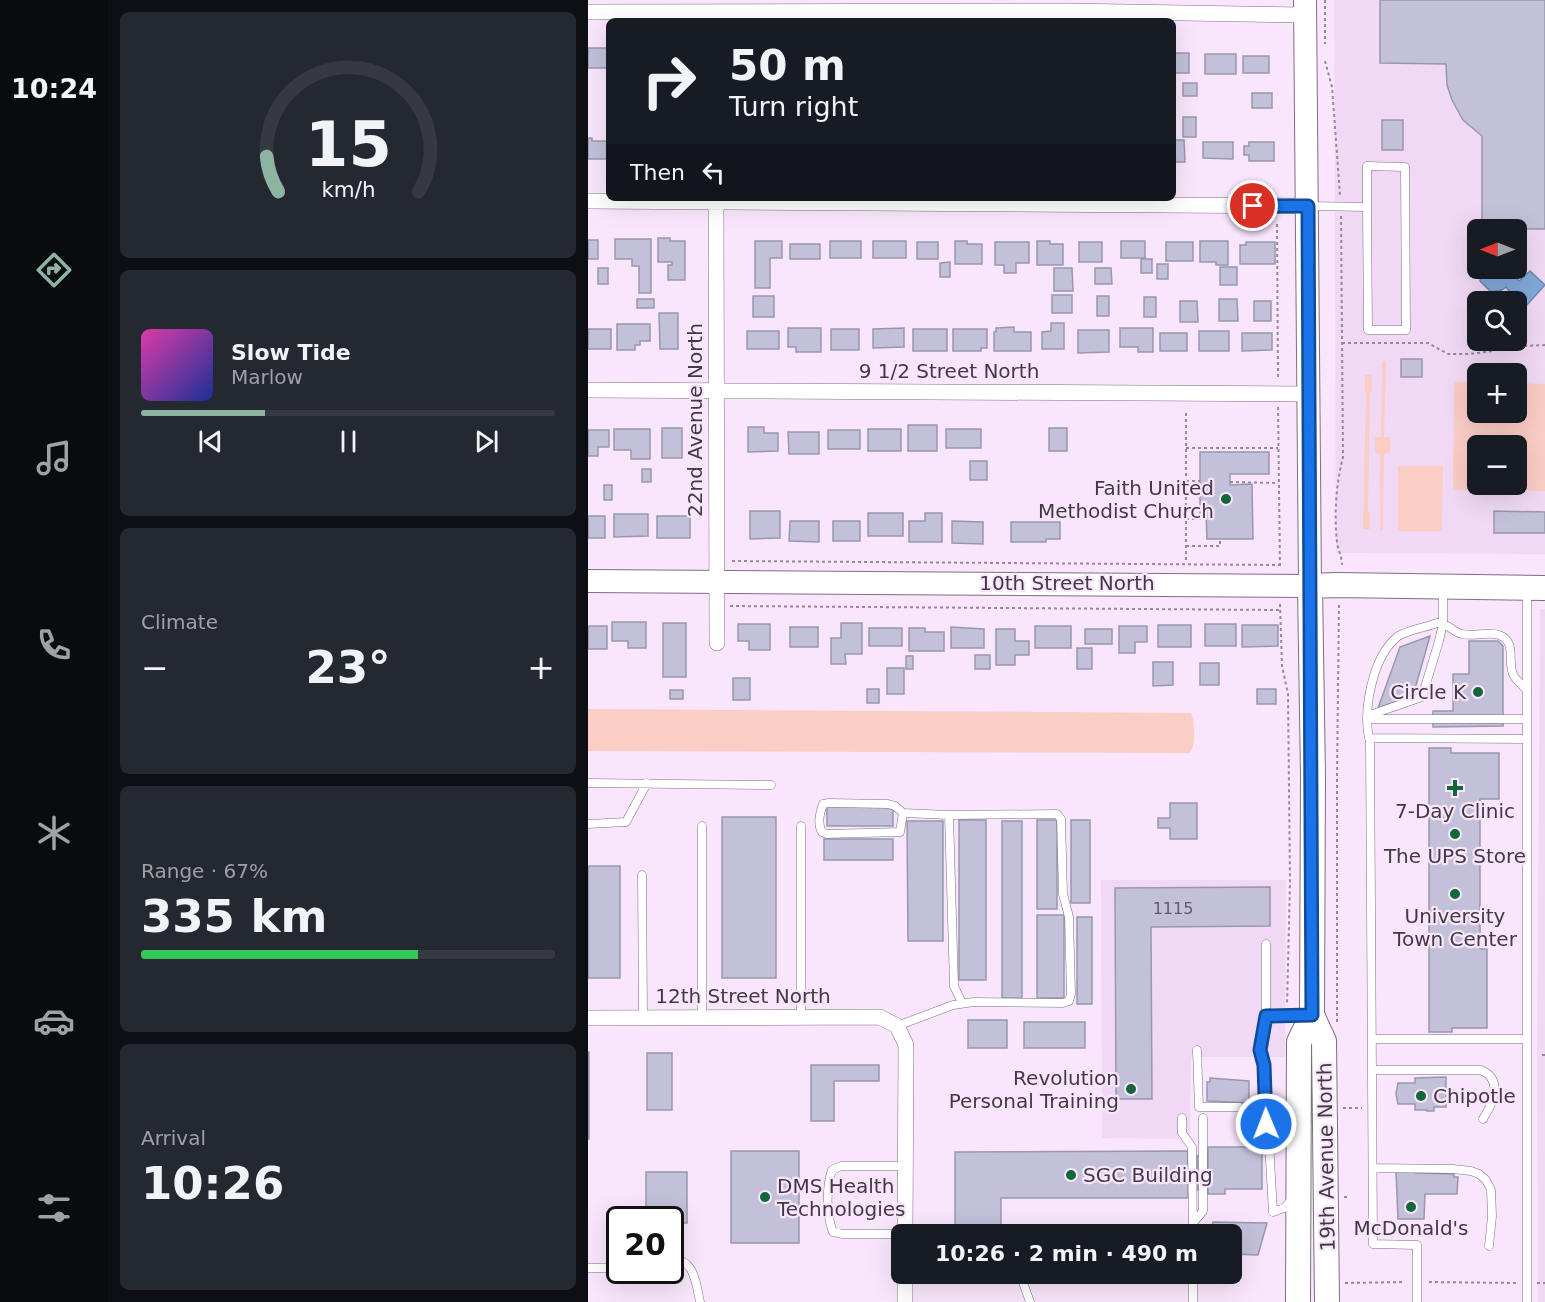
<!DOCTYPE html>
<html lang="en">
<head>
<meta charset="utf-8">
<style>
	body { margin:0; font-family:"DejaVu Sans",sans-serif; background:#242831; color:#f1f3f6; height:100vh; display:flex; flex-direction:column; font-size:22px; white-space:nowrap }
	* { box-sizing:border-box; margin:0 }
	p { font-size:20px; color:#9ea1a6 }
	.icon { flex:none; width:33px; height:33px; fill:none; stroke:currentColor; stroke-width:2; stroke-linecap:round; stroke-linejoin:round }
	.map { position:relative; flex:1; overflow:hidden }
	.panel { display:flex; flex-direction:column; gap:12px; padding:12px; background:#0d0f14; width:480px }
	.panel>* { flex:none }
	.banner { position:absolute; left:18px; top:18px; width:570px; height:183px; border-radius:9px; box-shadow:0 6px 24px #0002; background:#171b24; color:#f1f3f6; overflow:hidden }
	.needle { width:39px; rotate:270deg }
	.tools { position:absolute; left:879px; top:219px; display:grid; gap:12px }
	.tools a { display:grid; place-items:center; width:60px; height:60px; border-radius:9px; background:#171b24; box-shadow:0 6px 24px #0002; font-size:30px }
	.speed { position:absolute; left:18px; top:1206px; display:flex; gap:12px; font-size:30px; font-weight:700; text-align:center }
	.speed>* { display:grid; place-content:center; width:78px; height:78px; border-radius:50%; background:#171b24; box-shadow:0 6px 24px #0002; line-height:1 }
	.speed .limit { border:3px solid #111; border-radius:9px; background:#fff; color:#111 }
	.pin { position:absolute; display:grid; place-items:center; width:51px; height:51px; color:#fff; margin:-26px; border:3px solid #fff; border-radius:50%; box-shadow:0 2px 6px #0007 }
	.me { position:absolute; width:66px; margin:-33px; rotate:359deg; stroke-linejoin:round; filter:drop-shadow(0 0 4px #0008) }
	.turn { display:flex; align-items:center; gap:21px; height:126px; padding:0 24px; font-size:27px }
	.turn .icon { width:78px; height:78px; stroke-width:2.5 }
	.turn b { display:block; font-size:42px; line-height:51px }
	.then { display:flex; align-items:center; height:57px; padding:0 24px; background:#0003; gap:12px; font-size:22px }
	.big { font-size:45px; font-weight:700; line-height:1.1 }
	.panel .tile { flex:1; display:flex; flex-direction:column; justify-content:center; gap:9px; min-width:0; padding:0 21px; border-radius:9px; background:#242831 }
	.panel .dial { align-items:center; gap:0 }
	.dial svg { height:156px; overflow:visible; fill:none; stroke:#363941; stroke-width:7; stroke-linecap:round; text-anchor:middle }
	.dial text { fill:#f1f3f6; stroke:none }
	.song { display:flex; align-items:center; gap:18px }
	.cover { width:72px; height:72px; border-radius:9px; background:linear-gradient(135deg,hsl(320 70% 55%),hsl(230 70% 35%)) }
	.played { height:6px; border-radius:3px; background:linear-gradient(90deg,#8db4a1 30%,#363941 30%) }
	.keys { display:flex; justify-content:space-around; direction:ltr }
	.heat { display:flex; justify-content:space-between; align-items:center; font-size:33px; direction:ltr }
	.charge { height:9px; border-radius:4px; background:linear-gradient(90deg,#34c759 67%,#363941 0) }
	.trip { position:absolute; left:303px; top:1224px; width:351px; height:60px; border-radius:9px; background:#171b24; box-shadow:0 6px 24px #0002; font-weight:700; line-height:60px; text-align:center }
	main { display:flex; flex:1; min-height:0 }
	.dock { display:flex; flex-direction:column; width:108px; justify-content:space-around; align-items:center; background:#090b0e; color:#9ea1a6 }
	.dock .icon { width:42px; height:42px }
	.dock .current { color:#8db4a1 }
	.dock b { font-size:27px; color:#f1f3f6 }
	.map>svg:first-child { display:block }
	.built { fill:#f1d9f5; fill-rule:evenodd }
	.green { fill:#facdc5; fill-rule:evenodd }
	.water { fill:#82a8d9; stroke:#6f87ac; stroke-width:1.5 }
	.building { fill:#c3c1da; stroke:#9997af; stroke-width:1.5 }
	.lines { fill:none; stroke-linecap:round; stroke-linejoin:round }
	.lane-casing { stroke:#7e6e81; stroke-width:9 }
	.street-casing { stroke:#7e6e81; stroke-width:16 }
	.secondary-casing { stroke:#7e6e81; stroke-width:24 }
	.primary-casing { stroke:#7e6e81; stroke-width:26 }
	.path { stroke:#958897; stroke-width:2; stroke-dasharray:3 3; stroke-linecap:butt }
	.lane { stroke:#fff; stroke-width:8 }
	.street { stroke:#fff; stroke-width:15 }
	.secondary { stroke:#fff; stroke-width:22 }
	.primary { stroke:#fff; stroke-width:24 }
	.route-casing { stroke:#114b97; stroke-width:15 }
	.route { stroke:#1a73e8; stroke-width:10 }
	.poi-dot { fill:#126739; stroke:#f9e6fc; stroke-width:2 }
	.labels { text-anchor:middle; stroke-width:4.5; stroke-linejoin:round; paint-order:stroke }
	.number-label { font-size:16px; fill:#625c69 }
	.street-label { font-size:20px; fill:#423a43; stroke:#f9e6fc }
	.poi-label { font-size:20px; fill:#423a43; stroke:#f9e6fc }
</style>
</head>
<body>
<main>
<nav class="dock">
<b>10:24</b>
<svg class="icon current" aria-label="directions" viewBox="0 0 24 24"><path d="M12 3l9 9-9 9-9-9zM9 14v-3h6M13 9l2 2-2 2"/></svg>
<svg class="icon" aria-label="music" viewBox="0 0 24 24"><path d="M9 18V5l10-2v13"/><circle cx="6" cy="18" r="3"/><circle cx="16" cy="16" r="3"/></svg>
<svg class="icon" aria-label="phone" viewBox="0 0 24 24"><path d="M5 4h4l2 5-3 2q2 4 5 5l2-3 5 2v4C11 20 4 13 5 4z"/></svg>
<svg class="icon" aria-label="climate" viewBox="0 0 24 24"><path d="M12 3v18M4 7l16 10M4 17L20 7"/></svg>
<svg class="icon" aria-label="car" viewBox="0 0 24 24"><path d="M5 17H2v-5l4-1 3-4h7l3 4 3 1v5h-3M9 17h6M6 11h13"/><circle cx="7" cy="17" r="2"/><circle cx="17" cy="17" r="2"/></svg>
<svg class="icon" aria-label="filters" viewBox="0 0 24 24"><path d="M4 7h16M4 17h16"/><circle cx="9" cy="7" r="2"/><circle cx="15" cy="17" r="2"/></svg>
</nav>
<section class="panel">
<div class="tile dial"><svg viewBox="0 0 100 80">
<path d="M14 69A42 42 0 1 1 86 69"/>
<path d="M14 69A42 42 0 0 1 8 51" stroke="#8db4a1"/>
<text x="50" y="56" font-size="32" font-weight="700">15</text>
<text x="50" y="72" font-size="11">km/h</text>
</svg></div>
<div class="tile">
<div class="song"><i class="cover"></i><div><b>Slow Tide</b><p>Marlow</p></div></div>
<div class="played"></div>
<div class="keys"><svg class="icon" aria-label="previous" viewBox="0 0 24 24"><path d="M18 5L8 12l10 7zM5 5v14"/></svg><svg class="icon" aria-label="pause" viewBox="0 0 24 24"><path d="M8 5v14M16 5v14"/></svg><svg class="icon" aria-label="next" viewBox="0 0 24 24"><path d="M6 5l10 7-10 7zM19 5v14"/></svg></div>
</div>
<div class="tile"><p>Climate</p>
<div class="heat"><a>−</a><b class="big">23°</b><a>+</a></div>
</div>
<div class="tile"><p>Range · 67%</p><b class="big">335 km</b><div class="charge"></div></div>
<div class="tile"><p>Arrival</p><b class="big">10:26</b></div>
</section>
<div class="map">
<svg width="957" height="1302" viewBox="0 0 957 1302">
	<rect width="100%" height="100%" fill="#f9e6fc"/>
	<path class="built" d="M746,0H957V554L748,553ZM890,230H928V268H890ZM890,302H928V340H890ZM890,374H928V412H890ZM890,446H928V484H890Z
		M952,609H957V1302H950L949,1057Z
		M513,880H698L697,1057H603L602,1139L514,1138Z"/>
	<path class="green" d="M794,361H798L796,437H802V453L796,454L795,530H792V454L787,453V437H793Z
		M777,375H784V392H782L780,511L782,512V529H775L778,393H777Z
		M866,382H889L890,412H928L929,383L957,384V491L865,490ZM890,446H928V484H890Z
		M810,466H855L854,531H810Z
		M0,709L603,713C607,724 608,743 602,753L0,751Z"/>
	<path class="water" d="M929,259L932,262L930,273L927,277L931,281L942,271L957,285L929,316L928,302L911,301L921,291L918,287L914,290L903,292L892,281L893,275L899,269L928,268Z"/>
	<path class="building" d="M792,0H957V229H894V136L875,120L864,100L859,85L858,64L792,63Z
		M0,48H21V68H0Z
		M585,53H601V73H585Z
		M617,54H648V74H617Z
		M655,56H681V73H655Z
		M595,83H609V96H595Z
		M664,93H684V108H664Z
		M595,117H608V137H595Z
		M794,120H815V150H794Z
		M0,138H4V141H20V159H0Z
		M585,140H596L597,162H585Z
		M615,142H645V159L615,158Z
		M661,142H686V161H661V155H656V146H661Z
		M70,238H82V241H97V280H80V265H84V262H70Z
		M27,239H63V293H51V266H44V259H27Z
		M0,240H10V259H0Z
		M167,241H194V258H182V288H167Z
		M242,241H273V258H242Z
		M285,241H318V258H285Z
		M367,241H379V244H394V264H367Z
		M449,241H462V244H475V265H449Z
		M533,241H557V258H533Z
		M612,241H640V265H628V262H612Z
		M329,242H350V259H329Z
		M407,242H441V263H428V273H416V265H407Z
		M491,242H514V262H491Z
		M578,242H605V261H578Z
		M658,242H687V264H652V245H658Z
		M202,244H232V259H202Z
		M553,259H564V273H553Z
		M362,262V277H352V263Z
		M569,264H580V279H569Z
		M632,267H649V285H632Z
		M10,268H20V284H10Z
		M466,268H484L485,291H466Z
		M507,268H523L524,284H507Z
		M464,295H484V313H464Z
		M165,296H186V317H165Z
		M509,296H521V316H509Z
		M556,297H568V317H556Z
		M49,299H66V308H49Z
		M631,299H649L650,321H631Z
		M592,301H609L610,322H592Z
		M666,301H683V321H666Z
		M71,313H90V349H72Z
		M463,323H476V349H454V332L463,331Z
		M29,324H62V341H52V345H47V350H29Z
		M426,327V332H443V351H406V332H408V328Z
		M200,328H233V352H208V347H200Z
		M316,328V347L285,348V329Z
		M532,328H565V352H550V347H532Z
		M0,329H23V349H0Z
		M243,329H271V350H243Z
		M325,329H359V351H325Z
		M365,329H399V348H393V351H365Z
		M490,330H521V352L490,353Z
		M159,331H191V349H159Z
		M611,331H641V351H611Z
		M572,333H599V351H572Z
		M654,333H684V350L654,351Z
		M813,359H834V377H813Z
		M320,425H349V451H320Z
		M160,427H176V433H190V451L160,452Z
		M74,428H94V458H74Z
		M461,428H479V451H461Z
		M26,429H62V459H43V450H26Z
		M280,429H313V451H280Z
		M358,429H393V448H358Z
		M0,430H21V447H10V456H0Z
		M240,430H272V449H240Z
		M200,432H231V454H201Z
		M612,452H681V474H642V485L664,484L665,539H619L618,513H612Z
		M382,461H399V480H382Z
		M54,469H63V482H54Z
		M16,485H24V500H16Z
		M162,511H192V538L162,539Z
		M906,511L957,512V533H906Z
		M280,513H315V536H280Z
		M337,513H354V542H321V521H337Z
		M26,514H60V536L26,537Z
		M0,516H17V538H0Z
		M69,516H102V538H69Z
		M202,521H231V542L201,541Z
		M245,521H272V541H245Z
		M364,521L395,522V544L364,543Z
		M423,522H472V539H458V542H423Z
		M24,622H58V648H40V641H24Z
		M75,623H98V677H75Z
		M253,623H274V654H257L258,664H243V638H253Z
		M150,624H182V650H161V641H150Z
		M617,624H648V646H617Z
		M570,625H603V647H570Z
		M654,625H690V646L654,647Z
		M0,626H19V649H0Z
		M447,626H483V648H447Z
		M531,626H559V642H547V653H531Z
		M202,627H230V647H202Z
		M363,627L396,629V648H363Z
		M281,628H314V646H281Z
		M321,628H337V632H356V651H321Z
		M408,629H427V641H441V655H427V665H408Z
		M497,629H524V644H497Z
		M842,636L825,696L790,708L812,647Z
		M881,641H910L915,646V726L845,727V711H865V674H881Z
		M489,648H504V669H489Z
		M387,655H402V669H387Z
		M318,656H325V669H318Z
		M565,662H585V685L565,686Z
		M612,663H631V685H612Z
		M299,668H316V694H299Z
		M145,678H162V700H145Z
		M279,689H291V703H279Z
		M669,689H688V704H669Z
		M82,690H95V699H82Z
		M841,748H863V753H911V799H892V949H899V1028H864V1032H841Z
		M582,803H609V839H582V828H570V818H582Z
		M239,807H305V826H239Z
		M134,817H188V978H134Z
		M371,820H398V980H371Z
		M449,820H469V909H449Z
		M483,820H502V903H483Z
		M319,821H355V941H320Z
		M414,821H434V998H414Z
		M236,839H305V860H236Z
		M0,866H32V978H0Z
		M682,887V926L563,927L564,1099H528L527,888Z
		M449,915H476V998H449Z
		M489,917H504V1004H489Z
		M380,1020H419V1048H380Z
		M436,1022H497V1048H436Z
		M0,1052H1V1139H0Z
		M59,1053H84V1110H59Z
		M223,1065H291V1081H246V1121H223Z
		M858,1077V1107H846V1111H839V1110H827V1104H810L808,1094L810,1083H827V1078Z
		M622,1078L661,1081V1103L619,1101V1082H622Z
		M620,1147H674V1189H637V1194H620Z
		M143,1151H211V1243H143Z
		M600,1151V1198H413V1228H367V1152Z
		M609,1156H620V1190H609Z
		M808,1171H827V1173L866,1174V1177H870L869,1194H837L836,1219H810Z
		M58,1172H99V1223H88V1229H82V1220H58Z
		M625,1222L679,1223L670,1255L644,1254V1234H621Z"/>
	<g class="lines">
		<defs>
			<path id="lane" d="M721,206L779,207V166L817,167L818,330H780L779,207
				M939,589V1302
				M779,716L834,697L851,641L855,623V588
				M779,719H939
				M781,738L939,739
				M0,783L183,785
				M315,813L312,832L239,834L234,832C229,823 232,813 235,804L241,803L300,804L307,806L315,813L361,815
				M0,824L38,822L59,783
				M114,826V1017
				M213,826V1017
				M54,875L55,1018
				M678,944V1016L672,1050L677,1065L678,1123L681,1142L685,1212L696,1208L705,1198
				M678,1016L719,1015
				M309,1026L365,1005L386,1002L475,1003L481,1001L483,994L481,917L475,894L473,819L469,814L361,815L366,986L374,1003
				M784,1039H939
				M609,1050L611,1107H652L667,1118
				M784,1070H893C916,1080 905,1103 895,1119
				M594,1118V1133L604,1147L605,1234
				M785,1168L865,1169L883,1171L891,1174L898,1180L903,1190L904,1216L901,1246
				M605,1223L615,1211V1118
				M317,1234H255L245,1232C238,1214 238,1188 244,1170L253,1166H317
				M82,1260C107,1257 108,1284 112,1302
				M0,1268H32
				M432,1274L442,1302
				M605,1274V1302
				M829,1302V1245L785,1244L782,742C774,712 784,658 809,637C816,631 839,627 849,623C859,622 864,632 874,634C886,637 899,631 911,635C930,642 918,663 926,676C929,681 935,686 939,690"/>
			<path id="street" d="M0,12L479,11L717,15
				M128,198L129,643
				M0,201L720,206
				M0,390L722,394
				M0,1018L292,1017L309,1026L318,1045L317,1234
				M317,1302V1274"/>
			<path id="secondary" d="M0,581L722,586L717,0"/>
			<path id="primary" d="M710,1302L711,1042L724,1015
				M739,1302L736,1041L724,1015L725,776L722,586L749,585L957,588"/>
		</defs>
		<use href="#lane" class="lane-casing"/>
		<use href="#street" class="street-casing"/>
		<use href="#secondary" class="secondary-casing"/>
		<use href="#primary" class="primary-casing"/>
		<path class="path" d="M737,0V44
			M737,61L744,87L752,195
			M753,216L755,457C748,484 746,515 749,542C750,551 754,556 754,565
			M689,224L690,380
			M754,343H840L860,354H882L905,351L915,347L957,345
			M690,407L692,569
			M598,413V563
			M598,448H690
			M598,481H612
			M642,482L690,483
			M598,519H618
			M598,546H632V539
			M144,561L691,565
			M692,604L694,666L700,694L702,883L699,1005
			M142,606L691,610
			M749,1022V776L751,605
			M954,1055H957
			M755,1108H774
			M756,1197H762
			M841,1282L928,1283
			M757,1283L817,1282
			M949,1283H957"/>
		<use href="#lane" class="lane"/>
		<use href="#street" class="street"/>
		<use href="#secondary" class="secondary"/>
		<use href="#primary" class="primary"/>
	</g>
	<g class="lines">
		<defs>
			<path id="route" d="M665,206H720C722,476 725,746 724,1015L678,1016L672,1050L676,1065L678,1124"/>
		</defs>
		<use href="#route" class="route-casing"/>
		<use href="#route" class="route"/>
	</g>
	<g class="poi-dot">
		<circle cx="638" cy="499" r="6"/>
		<circle cx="890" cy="692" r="6"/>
		<path d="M864 779h6v6h6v6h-6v6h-6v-6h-6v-6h6z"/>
		<circle cx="867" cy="834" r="6"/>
		<circle cx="867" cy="894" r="6"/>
		<circle cx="543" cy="1089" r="6"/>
		<circle cx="833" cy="1096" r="6"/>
		<circle cx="483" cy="1175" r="6"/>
		<circle cx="177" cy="1197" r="6"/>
		<circle cx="823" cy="1207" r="6"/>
	</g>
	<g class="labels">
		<g class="number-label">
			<text x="585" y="914">1115</text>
		</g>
		<g class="street-label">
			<text x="361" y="378">9 1/2 Street North</text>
			<text transform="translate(107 420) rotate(-90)" y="7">22nd Avenue North</text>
			<text x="479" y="590">10th Street North</text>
			<text x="155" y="1003">12th Street North</text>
			<text transform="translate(738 1157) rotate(-91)" y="7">19th Avenue North</text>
		</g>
		<g class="poi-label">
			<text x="626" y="495" text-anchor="end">Faith United<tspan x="626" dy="23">Methodist Church</tspan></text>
			<text x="878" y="699" text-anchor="end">Circle K</text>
			<text x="867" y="818">7-Day Clinic</text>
			<text x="867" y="863">The UPS Store</text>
			<text x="867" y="923">University<tspan x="867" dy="23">Town Center</tspan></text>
			<text x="531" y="1085" text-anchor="end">Revolution<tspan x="531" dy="23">Personal Training</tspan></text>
			<text x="845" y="1103" text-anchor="start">Chipotle</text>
			<text x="495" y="1182" text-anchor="start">SGC Building</text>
			<text x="189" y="1193" text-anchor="start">DMS Health<tspan x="189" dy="23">Technologies</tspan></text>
			<text x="823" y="1235">McDonald's</text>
		</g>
	</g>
</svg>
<div class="tools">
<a><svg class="needle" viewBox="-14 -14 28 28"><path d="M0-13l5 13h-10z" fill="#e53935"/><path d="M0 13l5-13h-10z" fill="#9ea1a6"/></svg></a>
<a><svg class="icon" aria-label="search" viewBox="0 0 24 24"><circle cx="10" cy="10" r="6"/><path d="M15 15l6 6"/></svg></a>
<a>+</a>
<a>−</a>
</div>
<div class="speed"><div class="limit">20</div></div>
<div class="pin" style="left:665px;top:206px;background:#d93025"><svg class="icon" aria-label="arrive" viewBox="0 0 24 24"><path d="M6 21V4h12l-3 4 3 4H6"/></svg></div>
<svg class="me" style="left:678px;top:1124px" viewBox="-20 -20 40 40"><circle r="17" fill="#1a73e8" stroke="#fff" stroke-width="3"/><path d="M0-11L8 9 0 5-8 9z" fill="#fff"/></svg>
<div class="trip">10:26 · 2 min · 490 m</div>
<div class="banner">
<div class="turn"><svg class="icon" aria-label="right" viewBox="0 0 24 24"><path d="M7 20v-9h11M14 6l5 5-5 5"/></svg><div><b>50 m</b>Turn right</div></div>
<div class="then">Then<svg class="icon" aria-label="left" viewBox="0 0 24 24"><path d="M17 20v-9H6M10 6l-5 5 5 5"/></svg></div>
</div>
</div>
</main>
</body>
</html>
